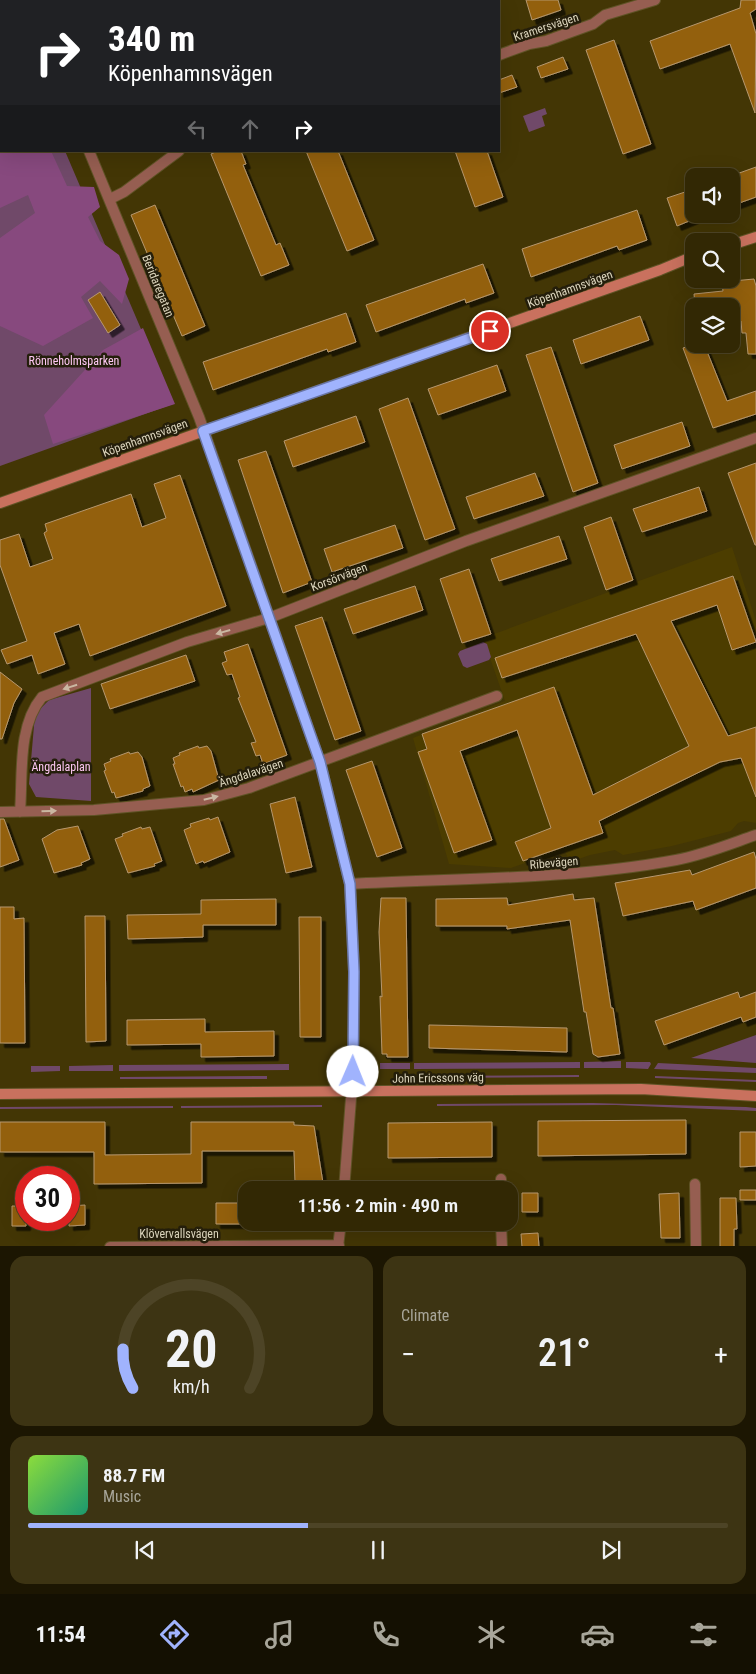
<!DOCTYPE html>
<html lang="en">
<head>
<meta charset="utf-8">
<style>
	body { margin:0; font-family:"Roboto Condensed",sans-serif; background:#3d3413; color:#f1f3f6; height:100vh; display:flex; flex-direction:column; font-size:19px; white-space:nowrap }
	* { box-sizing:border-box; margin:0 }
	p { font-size:16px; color:#a8a69a }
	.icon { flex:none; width:28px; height:28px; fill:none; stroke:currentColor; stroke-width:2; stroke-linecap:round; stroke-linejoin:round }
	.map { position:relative; height:1246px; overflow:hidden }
	.details { display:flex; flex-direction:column; gap:10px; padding:10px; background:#1c1602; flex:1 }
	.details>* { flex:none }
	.banner { position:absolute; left:0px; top:0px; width:500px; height:152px; box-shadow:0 5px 20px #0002,0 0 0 1px #4d4426; background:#202124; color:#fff; overflow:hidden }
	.tools { position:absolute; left:685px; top:168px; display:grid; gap:10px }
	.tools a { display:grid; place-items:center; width:55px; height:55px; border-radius:10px; background:#322804; box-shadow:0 5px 20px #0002,0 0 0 1px #4d4426; font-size:25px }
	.speed { position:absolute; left:15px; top:1166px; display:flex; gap:10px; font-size:25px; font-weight:700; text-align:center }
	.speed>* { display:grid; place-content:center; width:65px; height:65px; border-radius:50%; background:#322804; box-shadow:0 5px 20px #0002,0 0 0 1px #4d4426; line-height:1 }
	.speed .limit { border:8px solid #d22; background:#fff; color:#111 }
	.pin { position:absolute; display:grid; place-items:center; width:42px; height:42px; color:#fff; margin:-21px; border:2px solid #fff; border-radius:50%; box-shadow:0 1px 5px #0007 }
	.me { position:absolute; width:55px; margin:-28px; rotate:1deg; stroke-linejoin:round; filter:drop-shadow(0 0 4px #0008) }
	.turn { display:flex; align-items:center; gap:18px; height:105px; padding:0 25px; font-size:22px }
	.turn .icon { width:65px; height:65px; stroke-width:2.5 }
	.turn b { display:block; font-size:35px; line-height:42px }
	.lanes { display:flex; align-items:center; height:48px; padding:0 25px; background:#0003; justify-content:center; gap:25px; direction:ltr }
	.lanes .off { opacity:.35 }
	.big { font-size:38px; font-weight:600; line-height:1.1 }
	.details .widget { flex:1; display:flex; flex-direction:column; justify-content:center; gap:8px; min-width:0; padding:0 18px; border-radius:15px; background:#3d3413 }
	.details .dial { align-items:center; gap:0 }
	.dial svg { height:130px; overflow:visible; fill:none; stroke:#4d4426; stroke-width:7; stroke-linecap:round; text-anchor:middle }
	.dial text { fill:#f1f3f6; stroke:none }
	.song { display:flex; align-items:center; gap:15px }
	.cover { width:60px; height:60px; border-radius:8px; background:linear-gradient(135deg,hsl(90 70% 55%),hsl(160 70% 35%)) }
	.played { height:5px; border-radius:2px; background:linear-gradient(90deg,#a0b3fd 40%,#4d4426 40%) }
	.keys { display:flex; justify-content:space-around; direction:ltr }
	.heat { display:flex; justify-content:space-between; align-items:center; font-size:28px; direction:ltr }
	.details .tiles { flex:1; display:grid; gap:10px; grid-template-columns:1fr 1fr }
	.widget:last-child { grid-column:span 2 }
	.trip { position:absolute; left:238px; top:1181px; width:280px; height:50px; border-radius:15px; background:#322804; box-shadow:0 5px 20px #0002,0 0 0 1px #4d4426; font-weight:600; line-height:50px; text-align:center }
	.dock { display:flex; height:80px; justify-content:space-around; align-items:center; background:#141002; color:#a8a69a }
	.dock .icon { width:35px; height:35px }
	.dock .on { color:#a0b3fd }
	.dock b { font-size:22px; color:#f1f3f6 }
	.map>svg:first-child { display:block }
	.built { fill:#4c3d00 }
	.green { fill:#704969 }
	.forest { fill:#87497e }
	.building { fill:#93610c; stroke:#b6976f; filter:url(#shadow) }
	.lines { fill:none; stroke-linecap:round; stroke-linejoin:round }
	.street-casing { stroke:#5f5326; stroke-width:12 }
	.secondary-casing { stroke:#5f5326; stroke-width:12 }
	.street { stroke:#965e51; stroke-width:10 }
	.secondary { stroke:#c9715e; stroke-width:10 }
	.oneway { fill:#cab7a2 }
	.route-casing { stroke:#6874a4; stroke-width:12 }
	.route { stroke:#a0b3fd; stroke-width:9 }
	.labels { text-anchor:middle; stroke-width:5; stroke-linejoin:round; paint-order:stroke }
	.street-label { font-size:12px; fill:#dcd5bd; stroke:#241e0b }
	.park-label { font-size:12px; fill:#fec8f4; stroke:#241e0b }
</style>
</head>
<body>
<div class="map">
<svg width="756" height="1247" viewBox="0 0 756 1247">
	<defs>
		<filter id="shadow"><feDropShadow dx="4.5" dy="4.5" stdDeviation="0" flood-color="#0009"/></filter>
	</defs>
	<rect width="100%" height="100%" fill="#433605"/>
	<path class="built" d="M732,547L756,621V823L744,821L738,823L731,831L672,846L623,855L615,850L590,855L570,862L564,849L511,868L449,864L413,738L505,701L483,638Z"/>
	<path class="green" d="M0,1L1,151H65L173,404L0,466Z
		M545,108L547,114L542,116L545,126L529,132L523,116Z
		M483,642L487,644L491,657L489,660L467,668L463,666L458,654L460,651Z
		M91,688V801L36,797L29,784L35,714L49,700Z
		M756,1035V1063L691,1058Z
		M621,1061V1068H584V1062Z
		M580,1062V1068L414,1069V1063Z
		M626,1062H650L651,1064L648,1069L626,1068Z
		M380,1063H410V1069H380Z
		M658,1063L756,1068V1073L654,1069Z
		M289,1064V1070L119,1071V1065Z
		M113,1065V1071H69V1066Z
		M31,1066H60V1071L31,1072Z
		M579,1075V1077L415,1078V1076Z
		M267,1076V1079H120V1077Z
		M655,1076L756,1080V1082L655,1078Z
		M593,1103L746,1107L756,1108V1111L616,1105L437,1106V1104Z
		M322,1105V1107L181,1108V1106Z
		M173,1106V1108L0,1109V1107Z"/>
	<path class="forest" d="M0,67L1,151H51L67,186L94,187L100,207L88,217L100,241L119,255L129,279L122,304L100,281L81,297L93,318L43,346L0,326V238L35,213L28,195L0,208Z
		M143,328L175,404L53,444L44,415L103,350Z"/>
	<path class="building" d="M526,0H558L561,10L532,20Z
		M741,0H756V9L750,13L756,34L755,113L730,44L660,69L650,41L740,8Z
		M614,40L651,144L623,154L586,50Z
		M563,57L568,69L541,78L537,67Z
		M512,75L517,87L499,93V80Z
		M218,151H241L246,164L243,165L276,245L280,243L289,265L261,276L211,154Z
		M306,151H338L374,240L347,251Z
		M455,151H487L503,197L475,207Z
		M756,167V197L731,206V176Z
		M694,189V219L677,226L667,198Z
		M155,205L205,326L182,336L131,215Z
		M637,210L647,240L619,250L617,246L531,277L522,249Z
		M483,264L494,293L466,303L465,299L376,332L366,305Z
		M754,279L756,286V354H748L746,333H742L741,321H738L737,313L733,314L732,306H695L694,294L723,291L722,282Z
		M100,292L120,325L108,333L88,300Z
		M346,313L356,342L328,352L327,349L213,390L203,362Z
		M640,316L649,340L581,364L573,340Z
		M695,344H704L727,401L756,391V414L713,428L683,348Z
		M551,347L598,483L573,492L526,355Z
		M497,365L506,391L438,415L428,389Z
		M408,398L455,529L425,540L379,409Z
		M356,416L365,442L293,467L284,441Z
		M682,422L690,446L622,469L614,445Z
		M266,451L312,582L283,593L238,460Z
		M756,463V545H755L728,473Z
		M535,473L544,496L474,519L466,497Z
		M180,475L226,606L90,656L79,624L54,633L65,664L38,674L32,655L7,664L1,650L27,641L0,565V540L19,534L30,567L53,559L44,533L47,531L45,524L131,494L142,527L166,518L154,484Z
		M699,487L707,511L642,532L633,509Z
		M611,517L633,580L606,590L584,527Z
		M395,525L403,548L332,572L324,549Z
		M559,536L567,559L499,581L491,559Z
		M469,569L491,634L462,643L440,579Z
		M733,576L756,642L732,650L717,605L671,621L728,736L756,727V797L741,758L720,762L599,821L603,833L523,861L515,842L551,828L517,730L460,751L492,840L454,853L418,752L427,749L422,734L554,687L593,795L689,746L636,634L502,678L495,658Z
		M415,586L423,610L353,634L344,609Z
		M322,617L361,731L335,740L295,626Z
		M248,644L287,755L263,764L260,755L256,756L251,743L256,742L238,698L240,697L232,674L227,675L222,663L227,661L224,652Z
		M186,655L195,681L110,709L101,684Z
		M0,672L22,689L14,703L2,739H0Z
		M198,746L199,748L207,746L211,751L219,780L193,792L192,789L185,792L183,786L181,787L173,764H175L173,758L180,755L179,753Z
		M129,752L130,754L138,752L142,757L150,786L143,789V791L116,798L114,792L112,793L104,771L106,770L104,764L111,761L110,759Z
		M372,761L402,848L377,857L346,770Z
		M295,797L312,867L286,873L270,804Z
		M218,817L230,852L204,863L203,861L196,864L184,830L191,827L190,824L209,818L210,820Z
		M0,819H4L19,860L0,867Z
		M78,826L90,859L81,863L82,865L54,873L42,839L57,830Z
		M141,827L142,829L150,827L162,861L154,864L155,866L128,873L115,839L123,836L122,834Z
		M754,852L756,859V888L696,910L693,901L623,916L615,883L690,870L692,875Z
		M573,894L574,900L594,898L611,1008H613L620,1054L598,1057L593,1054L586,1012H584L570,920L507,929V926H436V899L507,898L508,905Z
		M381,898H406L408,1057H387V1054H382L380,996L382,997L379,932Z
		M276,899V925H203V937L128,939L127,915L201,914V900Z
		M0,907H14V919L24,918L25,1043H0Z
		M85,916H105L106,1041L86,1042Z
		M299,917H321V1037H300Z
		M738,992L740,998L756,992V1017L743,1022L741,1017L664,1045L655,1021Z
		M205,1019V1032L274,1031V1056L201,1057V1044L127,1045V1020Z
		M429,1025L567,1028V1052L429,1048Z
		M686,1120V1154L538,1156V1121Z
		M0,1122H105V1155L191,1154V1122H294V1125L314,1126L323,1183H295L294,1151H202V1183L94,1184V1152H0Z
		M492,1122V1157L388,1158V1123Z
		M740,1132H756V1166L740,1167Z
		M740,1190H756V1200H740Z
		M522,1193H538V1212H522Z
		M679,1193L680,1238H661L659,1194Z
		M720,1198H736L737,1229H734V1247H720Z
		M216,1203H246V1224H216Z
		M85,1205V1225L69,1226V1206Z
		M12,1206H26V1226H12Z
		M538,1233L539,1247H522L521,1234Z"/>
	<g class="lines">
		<defs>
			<path id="street" d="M22,0L23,1
				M149,0V1
				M291,0L292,1
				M374,1L376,0
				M499,55L529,44L546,41L593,24L605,15L655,0
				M89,151L199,417L320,762L350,884L354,972L353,1072L344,1190
				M110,199L124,192L179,151
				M0,812L94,810L204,800L249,788L497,696
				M20,812C23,775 17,727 42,697L187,642L269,618L466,541L756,438
				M350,884C460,878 568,880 676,860C703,855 730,844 756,835
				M501,1179V1190
				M695,1184L696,1247
				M501,1222L502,1247
				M110,1247L339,1245
				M338,1247L341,1222"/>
			<path id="secondary" d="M731,245L756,237
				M0,503L660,270L694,256
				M0,1094L641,1089L756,1096"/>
		</defs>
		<use href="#street" class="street-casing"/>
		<use href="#secondary" class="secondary-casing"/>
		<use href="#street" class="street"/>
		<use href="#secondary" class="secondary"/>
	</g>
	<defs><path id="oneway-solid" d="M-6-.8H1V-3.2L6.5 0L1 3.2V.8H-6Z" transform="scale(1.25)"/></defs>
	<g class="oneway">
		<use href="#oneway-solid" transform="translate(223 632) rotate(164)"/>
		<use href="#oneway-solid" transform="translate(70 687) rotate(162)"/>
		<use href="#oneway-solid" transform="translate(211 798) rotate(-14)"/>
		<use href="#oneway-solid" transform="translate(49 811) rotate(-1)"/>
	</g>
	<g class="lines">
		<defs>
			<path id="route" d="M353,1072L354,972L350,884L320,762L203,431L490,331"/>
		</defs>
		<use href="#route" class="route-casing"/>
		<use href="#route" class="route"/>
	</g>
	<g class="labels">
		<g class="street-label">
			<text transform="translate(546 27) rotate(-18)" y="4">Kramersvägen</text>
			<text transform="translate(158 286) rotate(68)" y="4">Beridaregatan</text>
			<text transform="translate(570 289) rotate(-20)" y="4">Köpenhamnsvägen</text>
			<text transform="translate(145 438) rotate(-20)" y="4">Köpenhamnsvägen</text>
			<text transform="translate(339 577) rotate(-21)" y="4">Korsörvägen</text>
			<text transform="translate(251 773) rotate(-18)" y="4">Ängdalavägen</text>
			<text transform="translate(554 863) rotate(-5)" y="4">Ribevägen</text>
			<text transform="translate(438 1078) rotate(-1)" y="4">John Ericssons väg</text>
			<text x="179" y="1238">Klövervallsvägen</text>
		</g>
		<g class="park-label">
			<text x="74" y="365">Rönneholmsparken</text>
			<text x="61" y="771">Ängdalaplan</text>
		</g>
	</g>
</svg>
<div class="tools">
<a><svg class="icon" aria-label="sound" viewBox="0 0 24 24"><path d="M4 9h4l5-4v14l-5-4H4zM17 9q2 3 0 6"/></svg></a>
<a><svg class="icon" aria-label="search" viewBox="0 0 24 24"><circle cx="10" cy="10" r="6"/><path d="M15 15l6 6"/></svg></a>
<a><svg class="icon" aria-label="layers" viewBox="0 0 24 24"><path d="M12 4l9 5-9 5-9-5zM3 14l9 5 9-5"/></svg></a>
</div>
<div class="speed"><div class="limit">30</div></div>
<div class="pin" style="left:490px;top:331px;background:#d93025"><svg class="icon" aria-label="arrive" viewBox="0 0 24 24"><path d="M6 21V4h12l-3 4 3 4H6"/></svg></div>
<svg class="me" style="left:353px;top:1072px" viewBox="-20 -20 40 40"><circle r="19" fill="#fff"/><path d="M0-13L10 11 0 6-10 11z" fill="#a0b3fd"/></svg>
<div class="trip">11:56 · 2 min · 490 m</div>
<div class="banner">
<div class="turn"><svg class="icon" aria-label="right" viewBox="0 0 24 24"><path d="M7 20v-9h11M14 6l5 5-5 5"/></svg><div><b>340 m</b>Köpenhamnsvägen</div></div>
<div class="lanes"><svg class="icon off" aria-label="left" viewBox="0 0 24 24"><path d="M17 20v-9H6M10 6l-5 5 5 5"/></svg><svg class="icon off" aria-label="ahead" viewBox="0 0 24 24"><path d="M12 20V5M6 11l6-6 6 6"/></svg><svg class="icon" aria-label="right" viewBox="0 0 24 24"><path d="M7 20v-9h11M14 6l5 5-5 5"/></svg></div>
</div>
</div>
<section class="details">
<div class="tiles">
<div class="widget dial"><svg viewBox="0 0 100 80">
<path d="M14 69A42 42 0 1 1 86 69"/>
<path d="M14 69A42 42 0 0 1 8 45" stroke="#a0b3fd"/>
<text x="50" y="56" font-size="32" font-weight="700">20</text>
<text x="50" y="72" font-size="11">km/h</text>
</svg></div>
<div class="widget"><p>Climate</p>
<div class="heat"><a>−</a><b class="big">21°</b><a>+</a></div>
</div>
<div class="widget">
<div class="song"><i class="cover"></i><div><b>88.7 FM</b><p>Music</p></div></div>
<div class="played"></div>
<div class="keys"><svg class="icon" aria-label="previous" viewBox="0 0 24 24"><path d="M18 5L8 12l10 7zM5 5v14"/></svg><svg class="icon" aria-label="pause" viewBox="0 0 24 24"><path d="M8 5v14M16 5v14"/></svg><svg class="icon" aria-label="next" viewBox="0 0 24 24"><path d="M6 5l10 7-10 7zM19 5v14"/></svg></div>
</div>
</div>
</section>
<nav class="dock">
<b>11:54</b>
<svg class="icon on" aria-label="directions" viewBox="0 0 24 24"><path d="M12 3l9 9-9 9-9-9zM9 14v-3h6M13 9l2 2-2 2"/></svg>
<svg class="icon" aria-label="music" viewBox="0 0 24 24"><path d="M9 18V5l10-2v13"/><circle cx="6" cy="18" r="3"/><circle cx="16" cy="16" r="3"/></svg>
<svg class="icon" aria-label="phone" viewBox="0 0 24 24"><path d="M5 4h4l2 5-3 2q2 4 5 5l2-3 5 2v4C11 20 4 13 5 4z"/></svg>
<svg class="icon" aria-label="climate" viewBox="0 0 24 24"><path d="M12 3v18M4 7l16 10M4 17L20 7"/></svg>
<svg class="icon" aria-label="car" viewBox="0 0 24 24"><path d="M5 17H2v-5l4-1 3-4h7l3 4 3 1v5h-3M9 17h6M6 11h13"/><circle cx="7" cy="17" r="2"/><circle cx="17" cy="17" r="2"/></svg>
<svg class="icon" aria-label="filters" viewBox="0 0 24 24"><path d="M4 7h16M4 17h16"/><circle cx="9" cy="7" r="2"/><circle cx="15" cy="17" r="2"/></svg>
</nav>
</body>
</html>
